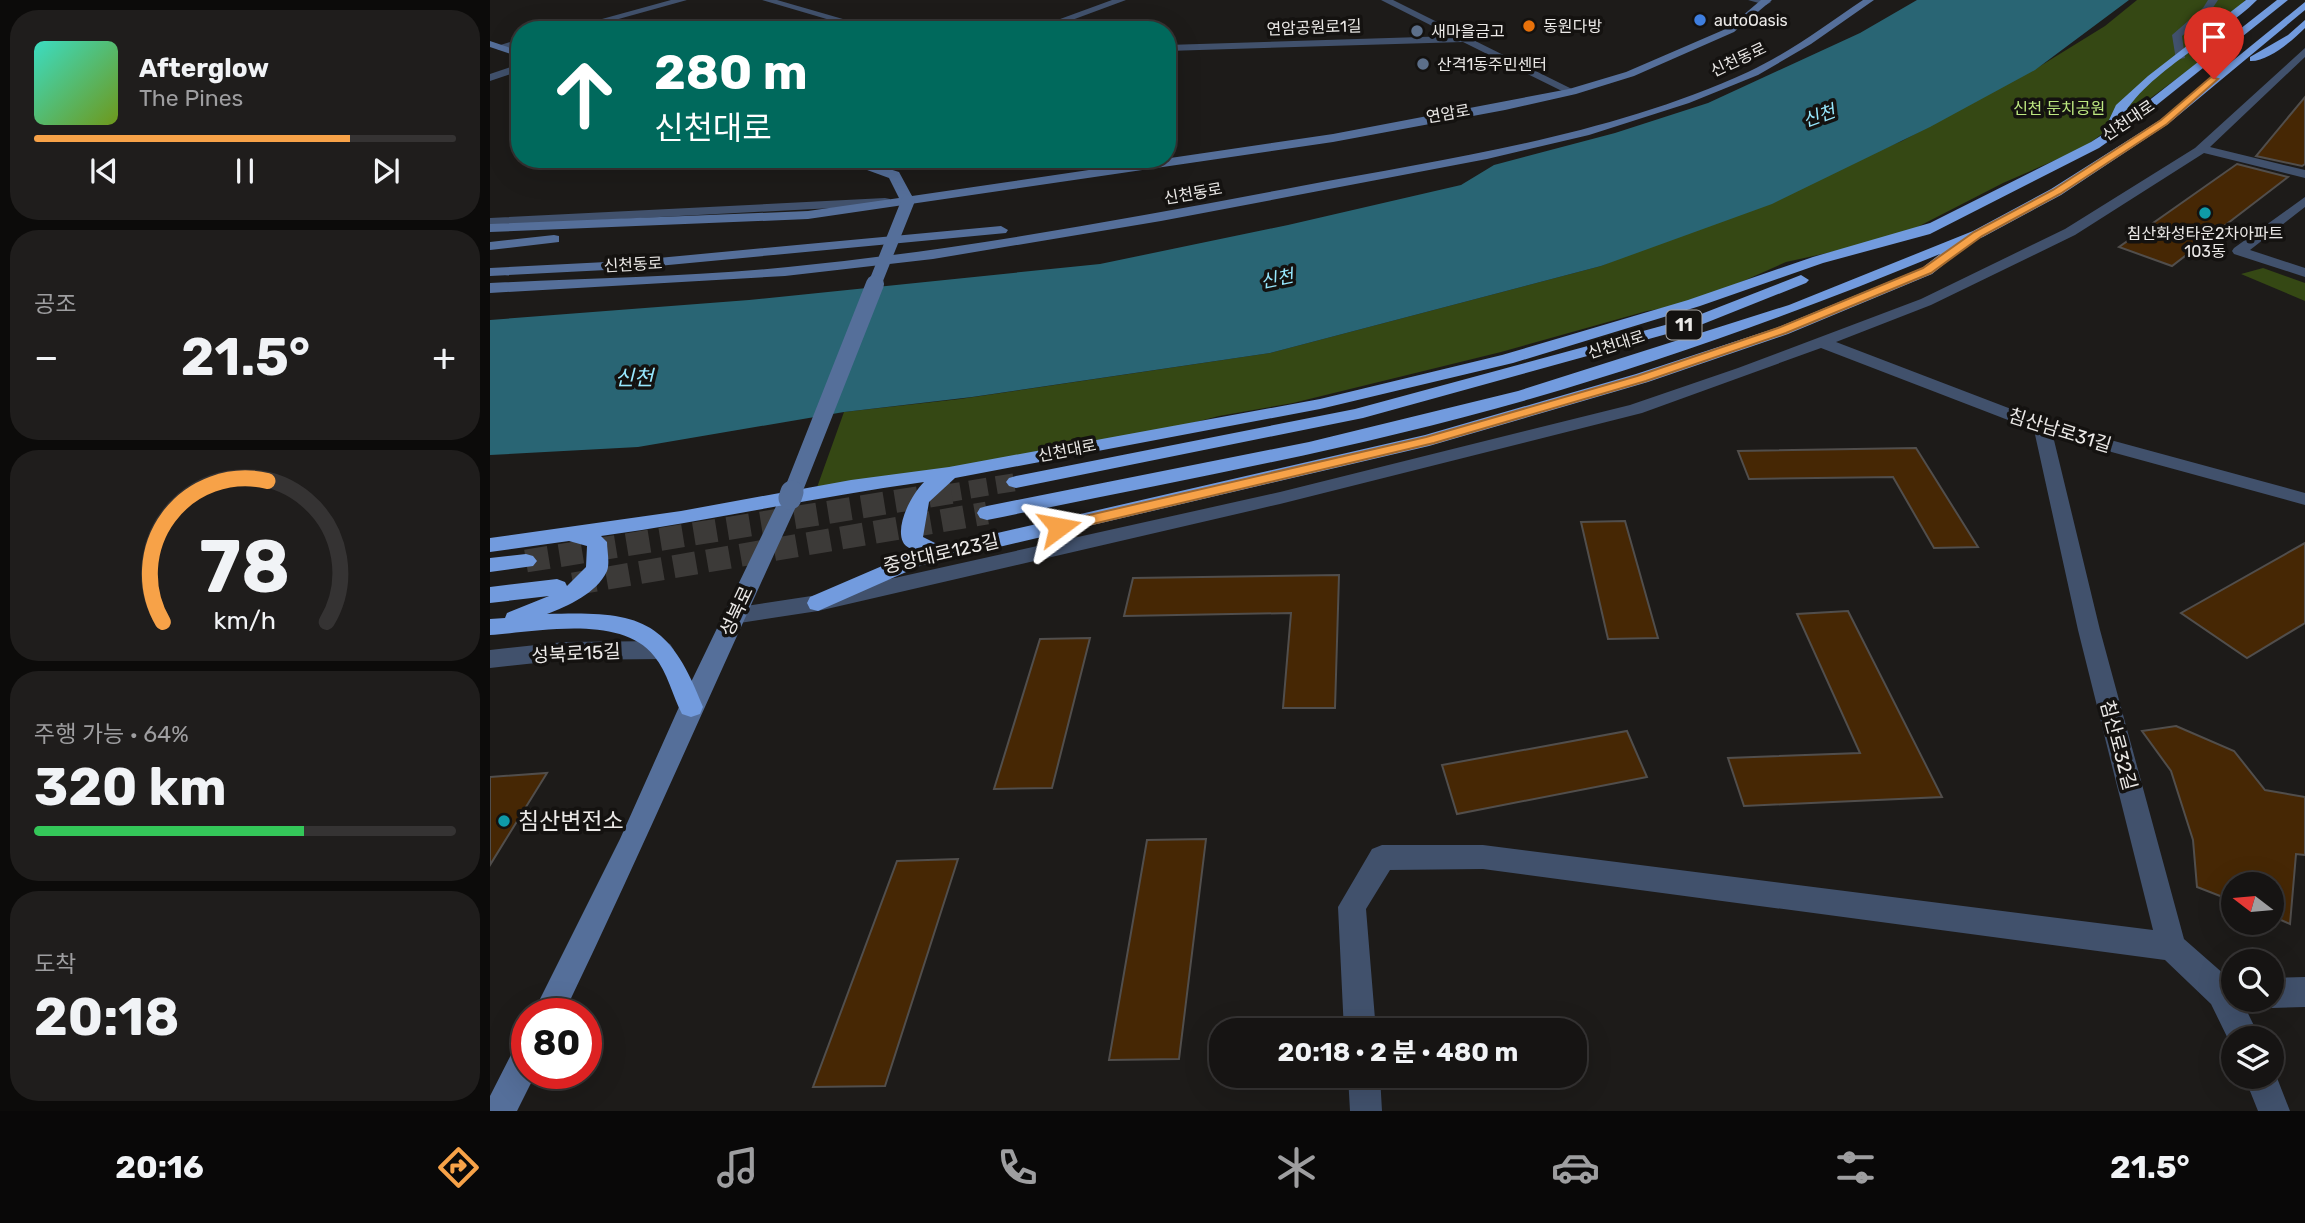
<!DOCTYPE html>
<html lang="ko">
<head>
<meta charset="utf-8">
<style>
	body { margin:0; font-family:Rubik,"Noto Sans KR",sans-serif; background:#1f1d1c; color:#f1f3f6; height:100vh; display:flex; flex-direction:column; font-size:26px; white-space:nowrap }
	* { box-sizing:border-box; margin:0 }
	p { font-size:23px; color:#9e9ea0 }
	.icon { flex:none; width:38px; height:38px; fill:none; stroke:currentColor; stroke-width:2; stroke-linecap:round; stroke-linejoin:round }
	.map { position:relative; flex:1; overflow:hidden }
	.drawer { display:flex; flex-direction:column; gap:10px; padding:10px; background:#0c0b0a; width:490px }
	.drawer>* { flex:none }
	.guide { position:absolute; left:21px; top:21px; width:665px; height:147px; border-radius:28px; box-shadow:0 7px 28px #0002,0 0 0 2px #353333; background:#00695c; color:#fff; overflow:hidden }
	.needle { width:46px; rotate:286deg }
	.fabs { position:absolute; left:1731px; top:872px; display:grid; gap:14px }
	.fabs a { display:grid; place-items:center; width:63px; height:63px; border-radius:50%; background:#161413; box-shadow:0 7px 28px #0002,0 0 0 2px #353333; font-size:35px }
	.speed { position:absolute; left:21px; top:998px; display:flex; gap:14px; font-size:35px; font-weight:700; text-align:center }
	.speed>* { display:grid; place-content:center; width:91px; height:91px; border-radius:50%; background:#161413; box-shadow:0 7px 28px #0002,0 0 0 2px #353333; line-height:1 }
	.speed .limit { border:10px solid #d22; background:#fff; color:#111 }
	.pin { position:absolute; display:grid; place-items:center; width:60px; height:60px; color:#fff; margin:-72px -30px; border-radius:50% 50% 50% 0; rotate:-45deg; box-shadow:0 0 7px #0007 }
	.pin .icon { rotate:45deg }
	.me { position:absolute; width:77px; margin:-38px; rotate:77deg; stroke-linejoin:round; filter:drop-shadow(0 0 5px #0008) }
	.turn { display:flex; align-items:center; gap:24px; height:147px; padding:0 28px; font-size:32px }
	.turn .icon { width:91px; height:91px; stroke-width:2.5 }
	.turn b { display:block; font-size:49px; line-height:60px }
	.big { font-size:52px; font-weight:700; line-height:1.1 }
	.drawer .card { flex:1; display:flex; flex-direction:column; justify-content:center; gap:10px; min-width:0; padding:0 24px; border-radius:28px; background:#1f1d1c }
	.drawer .dial { align-items:center; gap:0 }
	.dial svg { height:182px; overflow:visible; fill:none; stroke:#353333; stroke-width:7; stroke-linecap:round; text-anchor:middle }
	.dial text { fill:#f1f3f6; stroke:none }
	.song { display:flex; align-items:center; gap:21px }
	.cover { width:84px; height:84px; border-radius:10px; background:linear-gradient(135deg,hsl(170 70% 55%),hsl(80 70% 35%)) }
	.played { height:7px; border-radius:4px; background:linear-gradient(90deg,#f7a248 75%,#353333 75%) }
	.keys { display:flex; justify-content:space-around; direction:ltr }
	.heat { display:flex; justify-content:space-between; align-items:center; font-size:38px; direction:ltr }
	.charge { height:10px; border-radius:5px; background:linear-gradient(90deg,#34c759 64%,#353333 0) }
	.trip { position:absolute; left:719px; top:1018px; width:378px; height:70px; border-radius:28px; background:#161413; box-shadow:0 7px 28px #0002,0 0 0 2px #353333; font-weight:700; line-height:70px; text-align:center }
	.tab-bar { display:flex; height:112px; justify-content:space-around; align-items:center; background:#090808; color:#9e9ea0 }
	.tab-bar .icon { width:49px; height:49px }
	.tab-bar .selected { color:#f7a248 }
	.tab-bar b { font-size:32px; color:#f1f3f6 }
	main { display:flex; flex:1; min-height:0 }
	.map>svg:first-child { display:block }
	.green { fill:#354814 }
	.water { fill:#296574 }
	.building { fill:#462704; stroke:#514e4c; stroke-width:2 }
	.lines { fill:none; stroke-linecap:round; stroke-linejoin:round }
	.highway-tunnel-far1 { stroke:#3c3a38; stroke-width:18; stroke-dasharray:18 9; stroke-linecap:butt }
	.highway-tunnel { stroke:#3c3a38; stroke-width:23; stroke-dasharray:23 11; stroke-linecap:butt }
	.street { fill:#41516c; fill-rule:evenodd }
	.secondary { fill:#556f9a; fill-rule:evenodd }
	.highway { fill:#729bde; fill-rule:evenodd }
	.secondary-bridge-far2 { stroke:#556f9a; stroke-width:13 }
	.secondary-bridge-far1 { stroke:#556f9a; stroke-width:18 }
	.secondary-bridge { stroke:#556f9a; stroke-width:23 }
	.route { fill:#f7a248; stroke:#a1692f; stroke-width:2 }
	.shop-dot { fill:#3f7fe0; stroke:#141210; stroke-width:2.5 }
	.food-dot { fill:#e8710a; stroke:#141210; stroke-width:2.5 }
	.service-dot { fill:#5c6f8a; stroke:#141210; stroke-width:2.5 }
	.culture-dot { fill:#0f9aa8; stroke:#141210; stroke-width:2.5 }
	.labels { text-anchor:middle; stroke-width:7; stroke-linejoin:round; paint-order:stroke }
	.far-poi-label { font-size:16px; fill:#ebe9e7; stroke:#141210; text-anchor:start }
	.far-street-label { font-size:16px; fill:#ebe9e7; stroke:#141210 }
	.far-park-label { font-size:16px; fill:#bde880; stroke:#141210 }
	.far-water-label { font-size:18px; font-style:italic; fill:#98e8fe; stroke:#141210 }
	.shield { fill:#141210; stroke:#aaa8a6; stroke-width:2 }
	.shield-label { font-size:18px; font-weight:bold; fill:#ebe9e7 }
	.street-label { font-size:19px; fill:#ebe9e7; stroke:#141210 }
	.water-label { font-size:21px; font-style:italic; fill:#98e8fe; stroke:#141210 }
	.near-poi-label { font-size:23px; fill:#ebe9e7; stroke:#141210; text-anchor:start }
</style>
</head>
<body>
<main>
<section class="drawer">
<div class="card">
<div class="song"><i class="cover"></i><div><b>Afterglow</b><p>The Pines</p></div></div>
<div class="played"></div>
<div class="keys"><svg class="icon" aria-label="previous" viewBox="0 0 24 24"><path d="M18 5L8 12l10 7zM5 5v14"/></svg><svg class="icon" aria-label="pause" viewBox="0 0 24 24"><path d="M8 5v14M16 5v14"/></svg><svg class="icon" aria-label="next" viewBox="0 0 24 24"><path d="M6 5l10 7-10 7zM19 5v14"/></svg></div>
</div>
<div class="card"><p>공조</p>
<div class="heat"><a>−</a><b class="big">21.5°</b><a>+</a></div>
</div>
<div class="card dial"><svg viewBox="0 0 100 80">
<path d="M14 69A42 42 0 1 1 86 69"/>
<path d="M14 69A42 42 0 0 1 60 7" stroke="#f7a248"/>
<text x="50" y="56" font-size="32" font-weight="700">78</text>
<text x="50" y="72" font-size="11">km/h</text>
</svg></div>
<div class="card"><p>주행 가능 · 64%</p><b class="big">320 km</b><div class="charge"></div></div>
<div class="card"><p>도착</p><b class="big">20:18</b></div>
</section>
<div class="map">
<svg width="1815" height="1111" viewBox="0 0 1815 1111">
	<rect width="100%" height="100%" fill="#1d1b19"/>
	<path class="green" d="M1647,0H1755L1708,63L1593,148L1513,183L1406,238L1296,262L1204,303L1157,311L1011,352L803,403L729,416L617,445L325,493L354,412L470,399L780,353L1111,266L1412,141L1547,68L1615,26Z
		M1773,268L1815,283V301L1751,274Z"/>
	<path class="water" d="M1427,0H1639L1545,70L1440,127L1282,204L1111,266L780,353L482,397L354,412L148,447L0,455V320L259,300L610,264L798,225L971,185L1004,165L1125,133L1218,103L1370,33Z"/>
	<path class="building" d="M1815,97V164L1812,166L1766,156Z
		M1747,164L1798,177L1682,266L1629,247Z
		M1426,448L1488,547L1444,548L1403,477L1259,479L1248,451Z
		M1135,521L1168,638L1118,639L1091,522Z
		M1815,543V623L1757,658L1691,613Z
		M849,575L845,708H793L801,613L634,616L643,578Z
		M1358,611L1452,797L1254,806L1238,758L1370,753L1307,614Z
		M600,638L562,788L504,789L550,639Z
		M1686,726L1744,751L1775,790L1815,797V855L1806,854L1800,924L1782,916V884H1743V901L1707,887L1703,840L1681,771L1652,731Z
		M1137,731L1157,777L967,814L952,765Z
		M57,773L0,865V777Z
		M716,839L689,1059L619,1060L657,840Z
		M468,859L395,1086L323,1087L407,861Z"/>
	<g class="lines">
		<path class="highway-tunnel-far1" d="M453,494L526,482"/>
		<path class="highway-tunnel" d="M36,561L464,492
			M83,584L497,513"/>
		<path class="street" d="M181,0H197L89,30H72Z
			M272,0H287L391,30H374Z
			M622,0H636L555,30H540Z
			M891,0H903L1088,92L1078,94L973,42L677,51V45L962,36Z
			M1258,0H1279L1281,2L1276,5Z
			M1718,0H1728L1720,12L1692,36L1695,58L1686,60L1682,35L1713,8Z
			M30,39V45L9,50L4,47Z
			M1815,48V57L1720,147L1815,170V178L1714,153L1585,235L1441,305L1346,342L1558,423L1815,493V505L1563,436L1610,630L1694,939L1743,982V999H1751L1770,1038H1743V1049L1721,1004L1675,960L993,869L900,870L876,909L886,1031H854L848,907L882,849L892,845H993L1663,930L1588,630L1544,430L1331,348L1152,413L790,504L328,611L243,624L235,622L232,616L235,610L243,608L328,595L790,492L1140,405L1248,368L1431,299L1575,229L1705,148Z
			M30,64V71L0,81V74Z
			M1815,197V207L1760,250L1815,268V277L1744,254L1742,251L1744,248Z
			M395,198L400,199V205L0,226V218Z
			M172,641L180,644L184,650L180,656L172,659L74,660L0,668V650L74,642Z
			M1815,977V1007L1782,1008L1771,1004L1769,999H1782V978Z
			M1782,1065L1800,1111H1768L1754,1076H1782Z
			M858,1076H890L892,1111H860Z"/>
		<path class="secondary" d="M1271,0H1282L1244,32L1144,76L1086,94L1015,110L843,142L318,219L0,232V224L318,211L409,198L399,178L347,159H367L409,172L422,196L843,134L1079,89L1136,72L1238,28Z
			M1373,0H1384L1321,44L1268,75L1199,103L1099,135L997,159L671,221L443,259L295,276L0,293V283C99,278 200,277 298,267C471,250 641,218 811,186C961,158 1118,136 1258,72C1299,53 1336,25 1373,0Z
			M0,41L30,51V57L0,47Z
			M499,159H609L611,162L605,166L505,163Z
			M511,226L518,230L516,233L136,269L0,276V268L136,261Z
			M64,235L69,236V242L0,250V242Z
			M300,492L307,493L310,498C230,670 156,843 74,1013H43L130,839L189,707L290,498L293,493Z
			M37,1040V1073H46L27,1111H0V1096L26,1045Z"/>
		<path class="highway" d="M1756,0H1767C1729,38 1649,76 1629,124L1787,0H1798L1643,124L1609,148L1440,234L1333,263L1210,306L1023,363L830,409L465,478L439,502L433,537L451,546L935,435L1146,374L1286,328L1432,268L1450,254C1316,309 1180,359 1040,399C862,450 678,483 497,520L490,518L487,513L490,508L497,506L819,442L1028,391L1299,305L1483,231L1561,189L1670,120L1815,2V10L1678,124L1571,195L1493,237L1452,254H1461L1463,257L1442,274L1298,334L1158,382L939,446L432,565L328,611L320,609L317,603L320,597L427,551C422,549 415,547 413,542C405,525 422,494 434,482C326,497 219,521 111,536L117,542C117,550 120,563 117,571C107,593 78,606 57,614C149,611 179,618 213,707L210,714L201,717L192,714C182,695 178,673 164,656C131,614 47,632 0,635V619L15,618L17,613L59,596L0,603V587L67,579L75,582L77,586L96,567L97,546L79,541L0,552V538L191,511L361,480L459,467L830,399L1012,355L1198,300L1323,257L1440,223L1601,142L1612,135L1626,105L1658,76Z
			M1815,20V28C1803,40 1778,62 1760,61V57L1798,35Z
			M1311,275L1319,280L1316,283L1213,324L873,418L526,488L519,486L516,482L519,478L526,476L865,409L1201,318Z
			M36,554L43,556L47,561L43,566L0,572V558Z"/>
		<path class="secondary-bridge-far2" d="M384,286L418,201"/>
		<path class="secondary-bridge-far1" d="M302,494L385,284"/>
		<path class="secondary-bridge" d="M300,498L302,492"/>
	</g>
	<path class="route" d="M1721,77L1728,79L1677,124L1570,194L1492,236L1441,273L1296,333L1156,381L944,443L569,532L561,527L569,522L936,437L1147,376L1288,328L1433,268L1484,232L1563,190L1671,120Z"/>
	<circle class="shop-dot" cx="1210" cy="20" r="7"/>
	<circle class="food-dot" cx="1039" cy="26" r="7"/>
	<g class="service-dot">
		<circle cx="927" cy="31" r="7"/>
		<circle cx="933" cy="64" r="7"/>
	</g>
	<g class="culture-dot">
		<circle cx="1715" cy="213" r="7"/>
		<circle cx="14" cy="821" r="7"/>
	</g>
	<g class="labels">
		<g class="far-poi-label">
			<text x="1224" y="26">autoOasis</text>
			<text x="1053" y="32">동원다방</text>
			<text x="941" y="37">새마을금고</text>
			<text x="947" y="70">산격1동주민센터</text>
			<text x="1715" y="239" text-anchor="middle">침산화성타운2차아파트<tspan x="1715" dy="18">103동</tspan></text>
		</g>
		<g class="far-street-label">
			<text transform="translate(824 27) rotate(-2)" y="6">연암공원로1길</text>
			<text transform="translate(1248 59) rotate(-25)" y="6">신천동로</text>
			<text transform="translate(958 113) rotate(-10)" y="6">연암로</text>
			<text transform="translate(1638 120) rotate(-34)" y="6">신천대로</text>
			<text transform="translate(703 193) rotate(-10)" y="6">신천동로</text>
			<text transform="translate(143 264) rotate(-3)" y="6">신천동로</text>
			<text transform="translate(1126 344) rotate(-18)" y="6">신천대로</text>
			<text transform="translate(577 450) rotate(-11)" y="6">신천대로</text>
		</g>
		<g class="far-park-label">
			<text x="1569" y="114">신천 둔치공원</text>
		</g>
		<g class="far-water-label">
			<text transform="translate(1329 116) rotate(-20)" y="6">신천</text>
			<text transform="translate(787 279) rotate(-12)" y="6">신천</text>
		</g>
		<rect class="shield" x="1176.5" y="310.5" width="35" height="29" rx="5"/>
		<g class="shield-label">
			<text x="1194" y="331">11</text>
		</g>
		<g class="street-label">
			<text transform="translate(1570 430) rotate(17)" y="7">침산남로31길</text>
			<text transform="translate(451 553) rotate(-13)" y="7">중앙대로123길</text>
			<text transform="translate(246 611) rotate(-65)" y="7">성북로</text>
			<text transform="translate(86 653) rotate(-3)" y="7">성북로15길</text>
			<text transform="translate(1629 745) rotate(75)" y="7">침산로32길</text>
		</g>
		<g class="water-label">
			<text x="144" y="385">신천</text>
		</g>
		<g class="near-poi-label">
			<text x="28" y="829">침산변전소</text>
		</g>
	</g>
</svg>
<div class="fabs">
<a><svg class="needle" viewBox="-14 -14 28 28"><path d="M0-13l5 13h-10z" fill="#e53935"/><path d="M0 13l5-13h-10z" fill="#9e9ea0"/></svg></a>
<a><svg class="icon" aria-label="search" viewBox="0 0 24 24"><circle cx="10" cy="10" r="6"/><path d="M15 15l6 6"/></svg></a>
<a><svg class="icon" aria-label="layers" viewBox="0 0 24 24"><path d="M12 4l9 5-9 5-9-5zM3 14l9 5 9-5"/></svg></a>
</div>
<div class="speed"><div class="limit">80</div></div>
<div class="pin" style="left:1724px;top:79px;background:#d93025"><svg class="icon" aria-label="arrive" viewBox="0 0 24 24"><path d="M6 21V4h12l-3 4 3 4H6"/></svg></div>
<svg class="me" style="left:569px;top:527px" viewBox="-20 -20 40 40"><path d="M0-17L14 15 0 8-14 15z" fill="#f7a248" stroke="#fff" stroke-width="4"/></svg>
<div class="trip">20:18 · 2 분 · 480 m</div>
<div class="guide">
<div class="turn"><svg class="icon" aria-label="ahead" viewBox="0 0 24 24"><path d="M12 20V5M6 11l6-6 6 6"/></svg><div><b>280 m</b>신천대로</div></div>
</div>
</div>
</main>
<nav class="tab-bar">
<b>20:16</b>
<svg class="icon selected" aria-label="directions" viewBox="0 0 24 24"><path d="M12 3l9 9-9 9-9-9zM9 14v-3h6M13 9l2 2-2 2"/></svg>
<svg class="icon" aria-label="music" viewBox="0 0 24 24"><path d="M9 18V5l10-2v13"/><circle cx="6" cy="18" r="3"/><circle cx="16" cy="16" r="3"/></svg>
<svg class="icon" aria-label="phone" viewBox="0 0 24 24"><path d="M5 4h4l2 5-3 2q2 4 5 5l2-3 5 2v4C11 20 4 13 5 4z"/></svg>
<svg class="icon" aria-label="climate" viewBox="0 0 24 24"><path d="M12 3v18M4 7l16 10M4 17L20 7"/></svg>
<svg class="icon" aria-label="car" viewBox="0 0 24 24"><path d="M5 17H2v-5l4-1 3-4h7l3 4 3 1v5h-3M9 17h6M6 11h13"/><circle cx="7" cy="17" r="2"/><circle cx="17" cy="17" r="2"/></svg>
<svg class="icon" aria-label="filters" viewBox="0 0 24 24"><path d="M4 7h16M4 17h16"/><circle cx="9" cy="7" r="2"/><circle cx="15" cy="17" r="2"/></svg>
<b>21.5°</b>
</nav>
</body>
</html>
